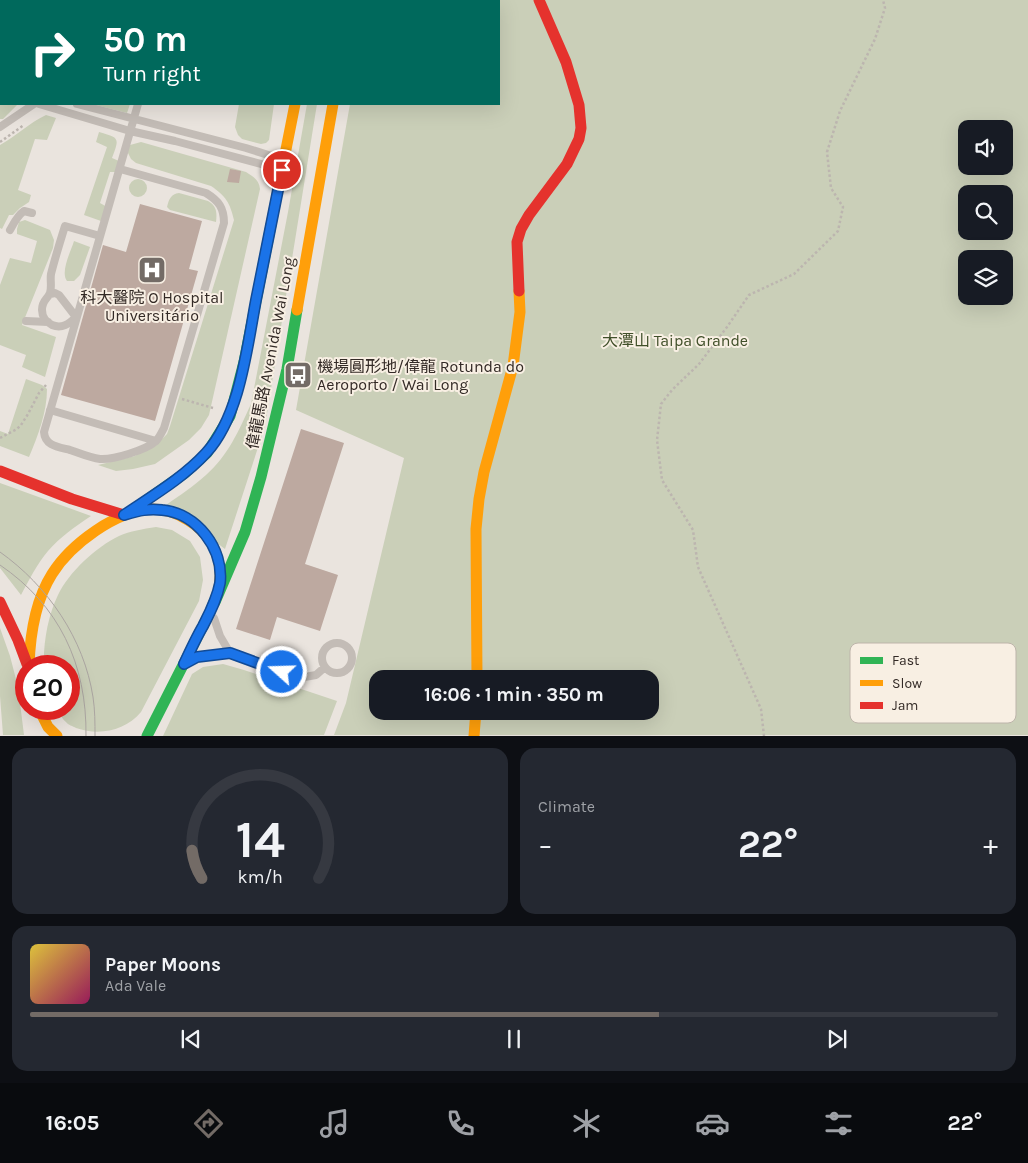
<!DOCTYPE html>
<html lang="en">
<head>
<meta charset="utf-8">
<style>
	body { margin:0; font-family:Karla,"Noto Sans SC",sans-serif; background:#242831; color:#f1f3f6; height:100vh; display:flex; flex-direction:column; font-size:19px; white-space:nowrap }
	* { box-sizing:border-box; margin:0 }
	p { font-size:16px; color:#9ea1a6 }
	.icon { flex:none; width:28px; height:28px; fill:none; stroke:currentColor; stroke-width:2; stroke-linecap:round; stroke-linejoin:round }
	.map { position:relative; height:736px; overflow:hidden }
	.sheet { display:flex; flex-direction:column; gap:12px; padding:12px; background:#0d0f14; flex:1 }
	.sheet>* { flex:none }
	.guide { position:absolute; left:0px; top:0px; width:500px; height:105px; box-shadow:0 5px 20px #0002; background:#00695c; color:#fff; overflow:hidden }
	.fabs { position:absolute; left:958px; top:120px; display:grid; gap:10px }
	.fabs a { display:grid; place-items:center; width:55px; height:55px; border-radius:10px; background:#171b24; box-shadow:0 5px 20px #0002; font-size:25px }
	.speed { position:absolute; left:15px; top:655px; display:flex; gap:10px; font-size:25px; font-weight:700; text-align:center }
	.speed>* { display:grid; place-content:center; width:65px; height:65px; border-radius:50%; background:#171b24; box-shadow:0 5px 20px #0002; line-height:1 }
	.speed .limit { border:8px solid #d22; background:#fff; color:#111 }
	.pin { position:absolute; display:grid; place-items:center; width:42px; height:42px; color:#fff; margin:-21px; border:2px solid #fff; border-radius:50%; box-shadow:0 1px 5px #0007 }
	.me { position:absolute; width:55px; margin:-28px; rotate:290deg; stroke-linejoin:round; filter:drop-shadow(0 0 4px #0008) }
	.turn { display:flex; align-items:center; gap:18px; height:105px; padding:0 20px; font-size:22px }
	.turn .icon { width:65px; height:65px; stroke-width:2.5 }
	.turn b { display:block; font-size:35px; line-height:42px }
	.big { font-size:38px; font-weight:700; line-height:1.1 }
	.sheet .widget { flex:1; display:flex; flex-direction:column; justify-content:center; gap:8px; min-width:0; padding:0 18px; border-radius:15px; background:#242831 }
	.sheet .dial { align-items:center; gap:0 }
	.dial svg { height:130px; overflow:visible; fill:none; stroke:#363941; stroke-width:7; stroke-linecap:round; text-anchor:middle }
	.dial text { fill:#f1f3f6; stroke:none }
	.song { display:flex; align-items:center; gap:15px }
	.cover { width:60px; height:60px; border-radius:8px; background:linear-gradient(135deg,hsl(50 70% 55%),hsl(330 70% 35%)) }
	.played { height:5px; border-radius:2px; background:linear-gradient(90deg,#736b66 65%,#363941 65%) }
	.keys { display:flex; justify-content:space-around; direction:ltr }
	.heat { display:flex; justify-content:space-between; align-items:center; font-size:28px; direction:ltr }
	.sheet .tiles { flex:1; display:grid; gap:12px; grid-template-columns:1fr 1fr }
	.widget:last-child { grid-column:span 2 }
	.trip { position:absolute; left:369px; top:670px; width:290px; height:50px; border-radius:15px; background:#171b24; box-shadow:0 5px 20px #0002; font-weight:700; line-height:50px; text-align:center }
	.tab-bar { display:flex; height:80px; justify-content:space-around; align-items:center; background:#090b0e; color:#9ea1a6 }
	.tab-bar .icon { width:35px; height:35px }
	.tab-bar .on { color:#736b66 }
	.tab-bar b { font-size:22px; color:#f1f3f6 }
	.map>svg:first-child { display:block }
	.green { fill:#cacfb8; fill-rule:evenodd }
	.building { fill:#bda9a0 }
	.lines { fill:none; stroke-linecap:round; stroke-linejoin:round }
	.path { stroke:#bcb5af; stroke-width:2.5; stroke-dasharray:2.5 2.5; stroke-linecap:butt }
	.lane { stroke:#c3bcb6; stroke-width:8 }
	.fast { stroke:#30b455; stroke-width:11 }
	.slow { stroke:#ff9f0a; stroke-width:11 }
	.jam { stroke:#e5322d; stroke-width:11 }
	.tram { stroke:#aba5a1; stroke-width:1 }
	.route-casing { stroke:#114b97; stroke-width:12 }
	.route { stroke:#1a73e8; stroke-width:9 }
	.labels { text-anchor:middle; stroke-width:4; stroke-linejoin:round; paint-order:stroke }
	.poi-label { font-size:16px; fill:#332a26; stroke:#f8efe3 }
	.park-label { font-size:16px; fill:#41502a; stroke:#f8efe3 }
	.street-label { font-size:16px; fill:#332a26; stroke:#f8efe3 }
	.key { fill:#f8efe3; stroke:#bdb4aa; stroke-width:1 }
	.key-label { font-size:14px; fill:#332a26 }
</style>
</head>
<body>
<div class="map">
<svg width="1028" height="736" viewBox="0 0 1028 736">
	<rect width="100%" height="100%" fill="#eae4de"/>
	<path class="green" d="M0,0H68V1H1V104H18L3,119H0Z
		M368,0H1028V735H334L346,703L404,458L296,410L350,104H499V1H368ZM966,129H1004V166H966ZM966,194H1004V231H966ZM966,259H1004V296H966ZM378,679H650V711H378Z
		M92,104H130L127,113Z
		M239,104H274L269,140L266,143L261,144L242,139L238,135L235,127Z
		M307,104H317L265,426L225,549L166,505C179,496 194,486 206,475C228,456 239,430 251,404L288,212Z
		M46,115L56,118L47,140L35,139L18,190L31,195L29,202L20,208L13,215H9L2,229L0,228V145C16,136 29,123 46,115Z
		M99,132C119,138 120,137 112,158L119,161L116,172H110L100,203L107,207L101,221L84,215L107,147L96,142Z
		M141,142L246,172C254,177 259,180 260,189L209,415L201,428L189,440L155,464L133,469L116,471L98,465L135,456L162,439L167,434L170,426L234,220C230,203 226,196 211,186L136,163L131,159L127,151L130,145Z
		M129 188a9 9 0 1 1 18 0a9 9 0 1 1-18 0Z
		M179,193L208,201C217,206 217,213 216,222L170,210L167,207C169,199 171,194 179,193Z
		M25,220L50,230L54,240L53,248L22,325L56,337L45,377L22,367L26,355L0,345V285L10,258L31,263L37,241L17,234V229L19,222Z
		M74,241L90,247L80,275L74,281H67C60,272 71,251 74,241Z
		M26,379L42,385L47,389C47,412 38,436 29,457L0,446V431L8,434Z
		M0,483L91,516C76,526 60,537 48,551C37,564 29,580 21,595L0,568Z
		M156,527L172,530L190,541L200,557L203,580L199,601L141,712C125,731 99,736 76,728C73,726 68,725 66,722C62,719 59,713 57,709H69V666H44C43,644 48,615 58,595C69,572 96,547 119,536C130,531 143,529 156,527Z
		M0,628L10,656L18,687L24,735H3L0,696Z
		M223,664L244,670L337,701L324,735L163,736L192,674L203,667Z"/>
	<path class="building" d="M230,169L241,171L239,183L227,182Z
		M140,204L202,221L189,269L198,271L155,421L61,395L103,245L126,252Z
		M301,429L344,443L305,564L338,575L320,631L277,617L270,640L236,629Z"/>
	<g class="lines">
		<path class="path" d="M0,142L24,125
			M182,399L213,408
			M0,438L17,429L21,425L28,414L39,393L46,385
			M764,736L761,709L698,567L693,530L662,480L657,440L661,404L672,390L699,364L727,327L749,295L794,274L838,231L843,207L831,188L827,152L840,111L875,39L885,8L883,0"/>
		<path class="lane" d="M77,1V0
			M39,104L130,131L175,141L280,169
			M77,104L246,148L281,159
			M0,127L34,104
			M120,169L206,193C219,201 224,208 224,223L164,428C162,432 159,438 156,441C146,450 113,460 100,459C90,458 79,453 70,450C58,447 45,446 44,432L138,104
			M10,230C14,223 17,216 24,211L32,213
			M50,294L55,293L59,295L76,317C69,324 62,329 52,325C46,322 42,316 42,310C42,300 47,300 50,293C52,287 50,280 51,274C55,258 60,242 65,226L100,236
			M26,321L48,322
			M50,410L156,441
			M214,618L220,636L230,653
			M322 658a15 15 0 1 1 30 0a15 15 0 1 1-30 0Z
			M193,659L197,657L213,654L230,653L299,678L316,675L325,667"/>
		<path class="fast" d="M131,511L185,473L207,453L230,416L244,362L271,225
			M215,602L245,532L261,477L287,369L297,310
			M147,736L210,612L218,592"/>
		<path class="slow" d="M271,225L295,104
			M297,310L333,104
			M29,666C30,635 35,601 52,574C70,545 116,510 152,509C164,509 177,513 188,520C198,526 206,534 212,544C220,559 222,576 218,592
			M477,679L476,529L479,499L484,472L513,366L520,312L519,291
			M39,709L48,727L57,736
			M474,736L476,711"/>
		<path class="jam" d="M351,0V1
			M314,1L315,0
			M519,291L517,242L521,229L529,215L567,164L579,139L581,128L579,105L566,62L539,0
			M0,471L72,499L124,515
			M0,602L18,640L27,664"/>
		<path class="tram" d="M0,552C48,586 84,639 93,697C95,710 95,723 95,736
			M0,565C59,605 87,664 86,736"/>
	</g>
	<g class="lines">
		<defs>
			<path id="route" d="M282,170C273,213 265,257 256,300C247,348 240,416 206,453C183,478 152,496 124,515C138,511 148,508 162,510C197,513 224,549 220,583C217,599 210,612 203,626C196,638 190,651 184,664L197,657L230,653L282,672"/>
		</defs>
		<use href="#route" class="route-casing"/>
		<use href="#route" class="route"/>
	</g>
	<defs>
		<symbol id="hospital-square" viewBox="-11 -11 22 22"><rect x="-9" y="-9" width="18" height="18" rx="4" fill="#736b66" stroke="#f8efe3"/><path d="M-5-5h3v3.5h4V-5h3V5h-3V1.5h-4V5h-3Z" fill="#fff"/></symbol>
		<symbol id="bus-square" viewBox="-11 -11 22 22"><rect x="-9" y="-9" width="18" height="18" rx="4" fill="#736b66" stroke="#f8efe3"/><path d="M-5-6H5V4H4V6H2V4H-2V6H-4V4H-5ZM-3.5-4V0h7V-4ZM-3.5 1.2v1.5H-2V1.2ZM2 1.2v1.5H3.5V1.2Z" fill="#fff"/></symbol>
	</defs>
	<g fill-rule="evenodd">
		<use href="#hospital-square" x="136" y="254" width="32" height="32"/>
		<use href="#bus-square" x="282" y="359" width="32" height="32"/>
	</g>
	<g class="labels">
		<g class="poi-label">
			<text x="152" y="303">科大醫院 O Hospital<tspan x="152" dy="18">Universitário</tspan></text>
			<text x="317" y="372" text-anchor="start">機場圓形地/偉龍 Rotunda do<tspan x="317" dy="18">Aeroporto / Wai Long</tspan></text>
		</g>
		<g class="park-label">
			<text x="675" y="346">大潭山 Taipa Grande</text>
		</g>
		<g class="street-label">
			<text transform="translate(270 353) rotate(-79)" y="6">偉龍馬路 Avenida Wai Long</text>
		</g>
	</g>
	<rect x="850" y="643" width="166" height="80" rx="8" class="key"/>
	<rect x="860" y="657" width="23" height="7" fill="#30b455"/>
	<rect x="860" y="680" width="23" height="6" fill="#ff9f0a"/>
	<rect x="860" y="702" width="23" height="7" fill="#e5322d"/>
	<g class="key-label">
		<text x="892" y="665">Fast</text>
		<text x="892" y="688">Slow</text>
		<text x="892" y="710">Jam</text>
	</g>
</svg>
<div class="fabs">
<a><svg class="icon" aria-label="sound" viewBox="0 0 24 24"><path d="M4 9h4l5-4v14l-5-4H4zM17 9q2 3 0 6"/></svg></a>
<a><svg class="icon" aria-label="search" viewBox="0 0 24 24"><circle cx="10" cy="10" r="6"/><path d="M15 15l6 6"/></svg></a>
<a><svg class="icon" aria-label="layers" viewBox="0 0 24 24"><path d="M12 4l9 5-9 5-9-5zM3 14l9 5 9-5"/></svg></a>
</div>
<div class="speed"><div class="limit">20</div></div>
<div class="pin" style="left:282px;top:170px;background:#d93025"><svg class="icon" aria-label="arrive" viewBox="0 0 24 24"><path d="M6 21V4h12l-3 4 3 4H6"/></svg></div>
<svg class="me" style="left:282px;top:672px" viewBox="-20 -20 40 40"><circle r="17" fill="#1a73e8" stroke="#fff" stroke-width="3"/><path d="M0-11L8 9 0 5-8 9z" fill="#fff"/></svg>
<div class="trip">16:06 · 1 min · 350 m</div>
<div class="guide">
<div class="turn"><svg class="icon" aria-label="right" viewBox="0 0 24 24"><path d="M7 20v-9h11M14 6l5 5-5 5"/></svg><div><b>50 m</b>Turn right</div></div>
</div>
</div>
<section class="sheet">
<div class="tiles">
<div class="widget dial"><svg viewBox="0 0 100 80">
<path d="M14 69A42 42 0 1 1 86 69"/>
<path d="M14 69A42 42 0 0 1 8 52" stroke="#736b66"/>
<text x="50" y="56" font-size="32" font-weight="700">14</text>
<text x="50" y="72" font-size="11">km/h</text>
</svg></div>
<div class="widget"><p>Climate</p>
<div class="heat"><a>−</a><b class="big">22°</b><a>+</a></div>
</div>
<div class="widget">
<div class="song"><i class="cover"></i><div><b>Paper Moons</b><p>Ada Vale</p></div></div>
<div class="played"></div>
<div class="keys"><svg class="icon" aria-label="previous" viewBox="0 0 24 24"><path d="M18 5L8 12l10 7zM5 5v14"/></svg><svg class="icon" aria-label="pause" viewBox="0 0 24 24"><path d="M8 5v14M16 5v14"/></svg><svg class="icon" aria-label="next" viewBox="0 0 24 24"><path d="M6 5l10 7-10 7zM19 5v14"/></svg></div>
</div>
</div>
</section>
<nav class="tab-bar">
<b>16:05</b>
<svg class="icon on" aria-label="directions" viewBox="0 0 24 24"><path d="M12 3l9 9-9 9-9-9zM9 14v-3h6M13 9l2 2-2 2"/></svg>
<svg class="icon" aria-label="music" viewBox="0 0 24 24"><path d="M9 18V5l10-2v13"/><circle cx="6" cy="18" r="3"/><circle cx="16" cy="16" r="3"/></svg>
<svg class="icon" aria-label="phone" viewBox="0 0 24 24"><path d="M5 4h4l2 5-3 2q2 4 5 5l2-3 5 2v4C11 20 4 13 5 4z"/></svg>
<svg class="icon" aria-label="climate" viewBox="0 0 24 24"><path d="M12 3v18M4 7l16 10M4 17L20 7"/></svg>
<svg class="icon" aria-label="car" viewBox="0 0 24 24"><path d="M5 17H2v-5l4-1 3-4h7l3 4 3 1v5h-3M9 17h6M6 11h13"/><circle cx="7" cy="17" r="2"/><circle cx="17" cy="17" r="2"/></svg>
<svg class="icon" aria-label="filters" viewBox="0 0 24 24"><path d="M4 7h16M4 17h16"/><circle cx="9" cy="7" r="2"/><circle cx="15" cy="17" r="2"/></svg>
<b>22°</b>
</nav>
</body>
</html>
